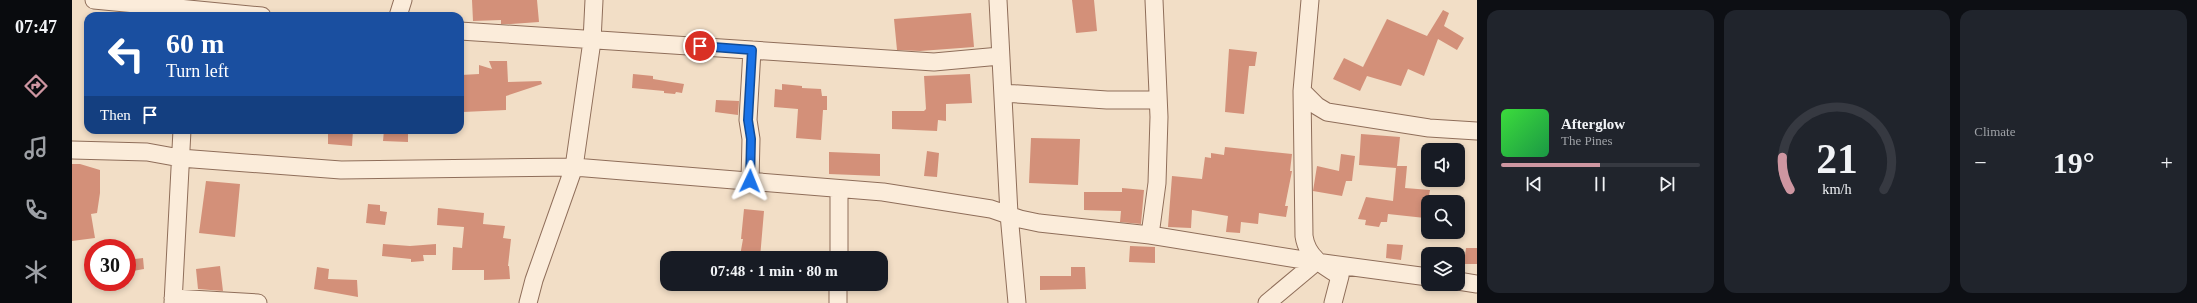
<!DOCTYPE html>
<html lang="en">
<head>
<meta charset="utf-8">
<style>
	body { margin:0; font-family:"Times New Roman",serif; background:#20242c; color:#f1f3f6; height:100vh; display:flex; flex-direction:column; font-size:15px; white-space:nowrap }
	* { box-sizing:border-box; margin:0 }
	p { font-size:13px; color:#9ea1a6 }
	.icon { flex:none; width:22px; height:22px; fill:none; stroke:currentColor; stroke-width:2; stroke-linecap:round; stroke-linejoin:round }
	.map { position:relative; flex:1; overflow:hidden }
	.sheet { display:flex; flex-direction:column; gap:10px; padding:10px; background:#0d0f14; width:720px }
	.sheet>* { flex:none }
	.hud { position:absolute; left:12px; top:12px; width:380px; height:122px; border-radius:12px; box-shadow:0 2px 6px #0003; background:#1a4fa0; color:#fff; overflow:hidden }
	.controls { position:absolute; left:1349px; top:143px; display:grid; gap:8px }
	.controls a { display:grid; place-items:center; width:44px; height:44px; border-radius:8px; background:#171b24; box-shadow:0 2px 6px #0003; font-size:20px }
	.speed { position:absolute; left:12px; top:239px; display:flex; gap:8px; font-size:20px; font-weight:700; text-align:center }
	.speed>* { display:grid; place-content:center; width:52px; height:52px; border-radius:50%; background:#171b24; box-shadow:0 2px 6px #0003; line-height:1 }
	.speed .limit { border:6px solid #d22; background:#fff; color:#111 }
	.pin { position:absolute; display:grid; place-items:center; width:34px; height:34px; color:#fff; margin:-17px; border:2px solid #fff; border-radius:50%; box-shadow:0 1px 4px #0007 }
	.me { position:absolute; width:44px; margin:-22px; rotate:2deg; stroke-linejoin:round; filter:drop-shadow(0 0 3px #0008) }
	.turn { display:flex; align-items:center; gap:14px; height:84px; padding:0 16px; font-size:18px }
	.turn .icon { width:52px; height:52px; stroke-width:2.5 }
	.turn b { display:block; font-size:28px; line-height:34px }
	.then { display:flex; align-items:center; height:38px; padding:0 16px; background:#0003; gap:8px; font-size:15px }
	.big { font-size:30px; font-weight:700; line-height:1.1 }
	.sheet .widget { flex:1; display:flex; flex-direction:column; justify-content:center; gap:6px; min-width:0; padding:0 14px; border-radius:12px; background:#20242c }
	.sheet .dial { align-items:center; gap:0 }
	.dial svg { height:104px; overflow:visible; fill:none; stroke:#363941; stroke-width:7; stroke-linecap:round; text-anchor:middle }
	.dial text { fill:#f1f3f6; stroke:none }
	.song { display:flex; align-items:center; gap:12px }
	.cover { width:48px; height:48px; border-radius:6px; background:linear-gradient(135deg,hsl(120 70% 55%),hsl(140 70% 35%)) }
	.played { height:4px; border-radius:2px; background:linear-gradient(90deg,#ce96a1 50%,#363941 50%) }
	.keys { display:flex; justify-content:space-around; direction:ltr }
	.heat { display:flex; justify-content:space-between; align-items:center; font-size:22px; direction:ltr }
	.sheet .tiles { flex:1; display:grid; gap:10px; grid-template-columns:repeat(3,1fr) }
	.trip { position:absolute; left:588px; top:251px; width:228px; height:40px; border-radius:12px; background:#171b24; box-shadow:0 2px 6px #0003; font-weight:700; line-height:40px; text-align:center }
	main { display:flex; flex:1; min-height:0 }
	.tab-bar { display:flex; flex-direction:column; width:72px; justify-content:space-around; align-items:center; background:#090b0e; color:#9ea1a6 }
	.tab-bar .icon { width:28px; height:28px }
	.tab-bar .selected { color:#ce96a1 }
	.tab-bar b { font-size:18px; color:#f1f3f6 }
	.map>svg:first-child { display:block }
	.building { fill:#d39079 }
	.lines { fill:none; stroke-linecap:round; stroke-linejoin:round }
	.minor-casing { stroke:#8f6e5a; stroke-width:19 }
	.minor { stroke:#fbecda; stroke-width:17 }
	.route-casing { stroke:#114b97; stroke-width:10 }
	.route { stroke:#1a73e8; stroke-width:7 }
</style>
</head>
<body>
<main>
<nav class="tab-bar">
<b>07:47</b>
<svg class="icon selected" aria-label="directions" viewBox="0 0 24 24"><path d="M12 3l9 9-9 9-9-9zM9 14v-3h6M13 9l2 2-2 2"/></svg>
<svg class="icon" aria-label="music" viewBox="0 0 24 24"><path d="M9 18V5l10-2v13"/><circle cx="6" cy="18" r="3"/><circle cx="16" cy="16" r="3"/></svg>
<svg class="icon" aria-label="phone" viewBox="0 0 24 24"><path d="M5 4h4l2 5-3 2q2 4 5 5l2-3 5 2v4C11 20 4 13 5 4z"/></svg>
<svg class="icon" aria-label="climate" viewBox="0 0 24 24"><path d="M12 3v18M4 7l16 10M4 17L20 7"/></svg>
</nav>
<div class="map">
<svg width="1405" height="303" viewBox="0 0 1405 303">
	<rect width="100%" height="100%" fill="#f2dec6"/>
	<path class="building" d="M400,0H465L467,22L439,24H429V20L401,21Z
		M1000,0H1022L1025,31L1004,33Z
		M1371,10L1377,13L1372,26L1392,38L1385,50L1366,39L1352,76L1336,69L1329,86L1295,76L1288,91L1261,79L1272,58L1291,67L1315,19L1355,36Z
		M899,13L902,47L848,51L825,50L822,19Z
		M1157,49L1185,52L1183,66H1177L1172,114L1153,112Z
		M417,61H435L436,82L469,81L470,84L434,96V110L391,112L389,75L407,74V65L420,69Z
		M561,74L581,76V79L612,84L610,93L604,92L603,94L592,93V91L560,88Z
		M898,74L900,103L874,104V121L866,120L865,131L820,129V111H852L854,109L852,76Z
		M710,84L730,86V88L749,89L750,96H755V110H751L749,140L724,138L726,109L702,107L703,89L710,90Z
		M644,100L667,101L666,115L643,112Z
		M256,130H281L280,146L256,144Z
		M312,130L336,131V142L311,141Z
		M1289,134L1328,137L1325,166H1335L1333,188L1358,190L1353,218L1316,214L1315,222H1309L1307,227L1293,225L1294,220L1286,219L1294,197L1321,201L1324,168L1287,165Z
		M959,138L1008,139L1006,185L957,183Z
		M1153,147L1220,154L1218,171H1220L1213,206H1216L1214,217L1187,213L1186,224L1169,222L1168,233L1154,232L1156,216L1120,210L1119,228L1096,227L1100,176L1130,179L1133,157L1139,158V153L1152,155Z
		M855,151L867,153L865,177L852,176Z
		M757,152L808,154V176L757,174Z
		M1269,154L1283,156L1280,181H1274L1270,196L1241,191L1245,166L1267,171Z
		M0,164H8L28,170V193L25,213L19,214L23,238L0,241Z
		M134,181L168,184L163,237L127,233Z
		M1050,188L1072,190L1069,224L1048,222L1049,211L1012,210V192H1050Z
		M296,204L308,205V211L315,212L313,225L294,223Z
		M366,208L412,213L411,224L433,226L431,238L439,239L436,266H437L438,279L412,280V270H380L381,247L390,248L392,227L365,225Z
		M672,209L692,211L688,258L668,256L671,239H669Z
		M311,244L338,246L364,244V255H351L352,261L339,262V259L310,256Z
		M1315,244L1331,245L1329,260L1314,258Z
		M1058,246L1083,247V263L1057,262Z
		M1394,248H1405V264H1392Z
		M71,258L72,269L55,272V260Z
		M148,266L151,291L126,289L124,269Z
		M245,267L257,269L256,279L285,280L286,297L242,289Z
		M999,267H1013L1014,289L968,290V276H999Z"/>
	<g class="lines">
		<defs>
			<path id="minor" d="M22,0L190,16
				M926,0L937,214L945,303
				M1238,0L1230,91L1232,236C1235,257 1251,266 1268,276L1261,303
				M326,16L331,0
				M388,31L862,62L928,56
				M1230,91L1245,106L1255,112L1357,128L1405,131
				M931,93L1035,100H1086
				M0,150L75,152L108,158L269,170L502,167L811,192L919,209L948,219L967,223L1078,235L1244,262L1356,277
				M678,181L679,139L676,120L680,50
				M1078,235L1085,183L1087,117L1082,0
				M767,258V189
				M1386,281L1405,284
				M101,298L186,303
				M101,303L110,130
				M456,303L462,280L502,167L520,41L522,0
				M766,303V284
				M1195,303L1244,262"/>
		</defs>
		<use href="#minor" class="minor-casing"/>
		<use href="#minor" class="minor"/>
	</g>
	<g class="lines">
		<defs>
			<path id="route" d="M628,46L680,50L676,120L679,139L678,181"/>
		</defs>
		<use href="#route" class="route-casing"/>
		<use href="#route" class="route"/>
	</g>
</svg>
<div class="controls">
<a><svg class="icon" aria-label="sound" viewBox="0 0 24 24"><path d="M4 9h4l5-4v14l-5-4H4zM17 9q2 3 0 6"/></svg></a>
<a><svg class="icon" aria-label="search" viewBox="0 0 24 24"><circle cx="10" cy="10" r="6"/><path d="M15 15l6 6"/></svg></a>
<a><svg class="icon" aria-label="layers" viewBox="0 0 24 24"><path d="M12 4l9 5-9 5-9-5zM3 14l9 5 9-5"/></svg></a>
</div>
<div class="speed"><div class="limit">30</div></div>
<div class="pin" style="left:628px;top:46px;background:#d93025"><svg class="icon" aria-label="arrive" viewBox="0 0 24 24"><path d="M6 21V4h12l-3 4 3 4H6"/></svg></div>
<svg class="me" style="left:678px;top:181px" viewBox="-20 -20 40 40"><path d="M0-17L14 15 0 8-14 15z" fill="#1a73e8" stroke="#fff" stroke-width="4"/></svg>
<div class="trip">07:48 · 1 min · 80 m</div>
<div class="hud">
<div class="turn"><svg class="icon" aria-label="left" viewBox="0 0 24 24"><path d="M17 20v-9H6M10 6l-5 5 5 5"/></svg><div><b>60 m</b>Turn left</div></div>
<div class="then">Then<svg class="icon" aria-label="arrive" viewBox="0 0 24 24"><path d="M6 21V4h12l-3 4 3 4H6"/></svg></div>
</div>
</div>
<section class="sheet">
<div class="tiles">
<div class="widget">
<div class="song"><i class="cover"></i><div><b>Afterglow</b><p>The Pines</p></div></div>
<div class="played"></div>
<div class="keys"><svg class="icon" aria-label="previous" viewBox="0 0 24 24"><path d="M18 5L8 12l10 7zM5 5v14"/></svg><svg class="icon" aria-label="pause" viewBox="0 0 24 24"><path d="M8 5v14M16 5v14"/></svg><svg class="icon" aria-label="next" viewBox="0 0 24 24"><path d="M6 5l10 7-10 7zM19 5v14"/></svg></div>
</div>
<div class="widget dial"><svg viewBox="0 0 100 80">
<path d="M14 69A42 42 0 1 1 86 69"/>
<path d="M14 69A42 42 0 0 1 8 44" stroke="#ce96a1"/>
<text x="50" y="56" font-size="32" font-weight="700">21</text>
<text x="50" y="72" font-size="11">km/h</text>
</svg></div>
<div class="widget"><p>Climate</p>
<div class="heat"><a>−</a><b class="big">19°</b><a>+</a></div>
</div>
</div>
</section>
</main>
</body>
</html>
